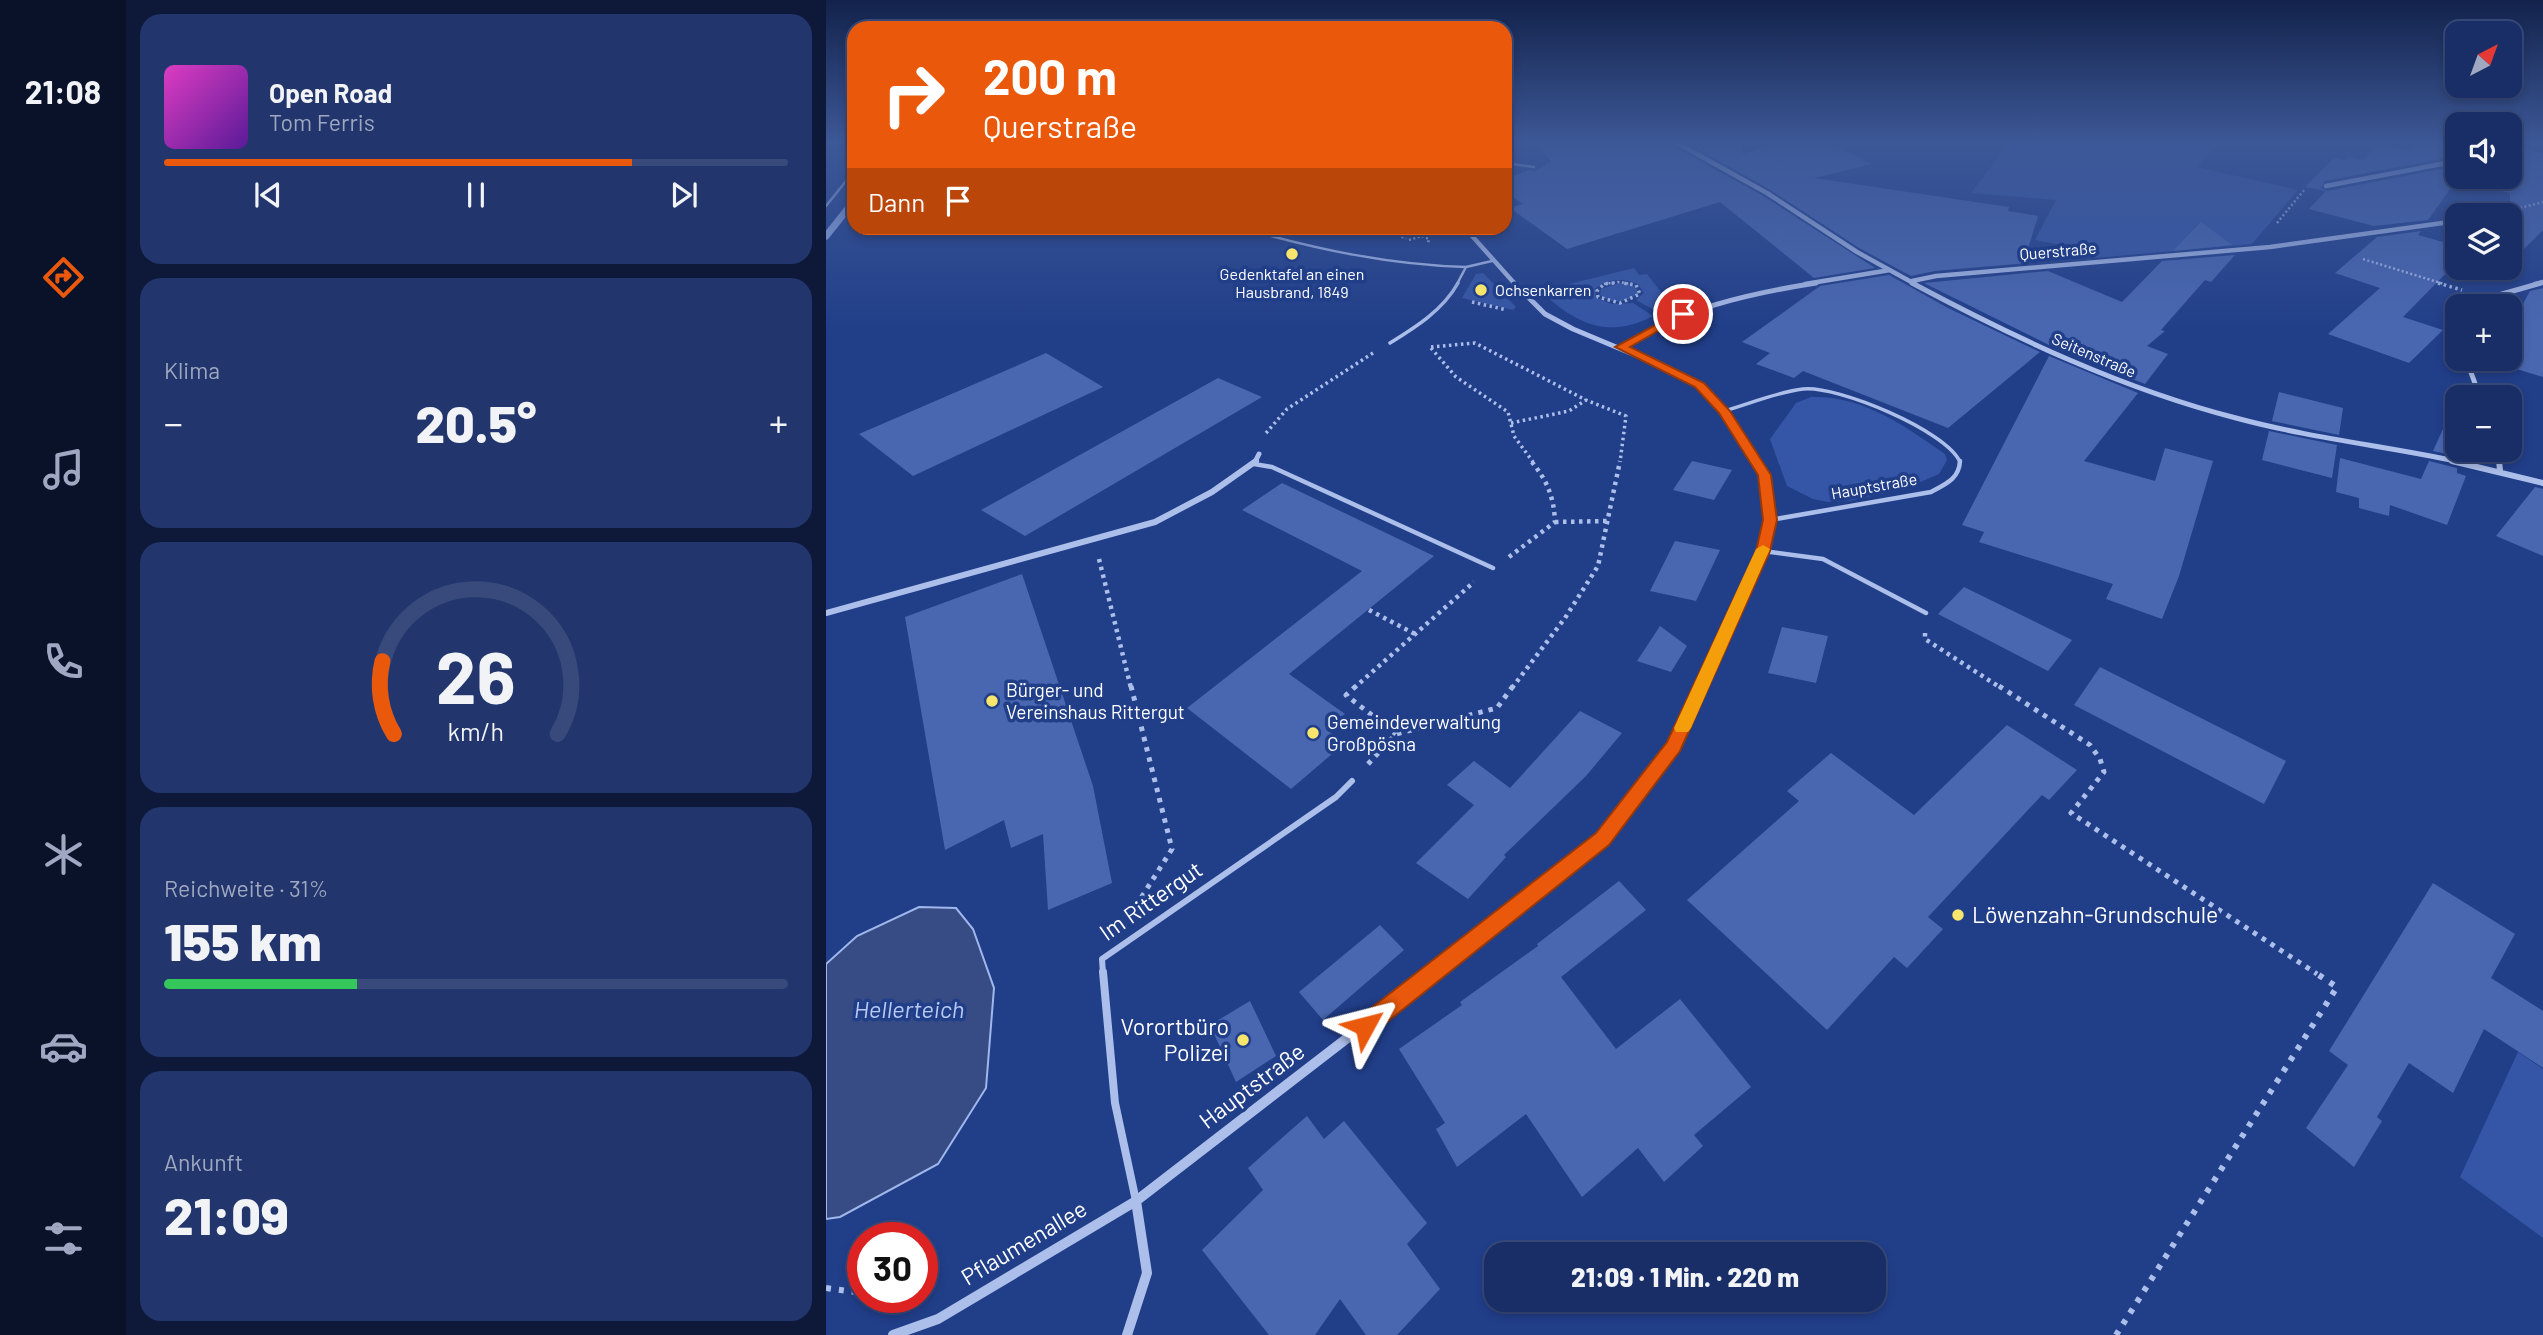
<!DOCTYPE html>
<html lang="de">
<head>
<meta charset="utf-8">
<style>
	body { margin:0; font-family:Barlow,sans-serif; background:#22366d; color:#f1f3f6; height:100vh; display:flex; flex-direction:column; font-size:26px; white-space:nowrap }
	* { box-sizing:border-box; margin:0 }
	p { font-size:23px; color:#9fa8c0 }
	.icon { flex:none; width:38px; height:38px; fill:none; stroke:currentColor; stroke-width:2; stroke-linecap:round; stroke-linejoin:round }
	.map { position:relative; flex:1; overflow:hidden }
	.sheet { display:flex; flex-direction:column; gap:14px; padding:14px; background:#0e1939; width:700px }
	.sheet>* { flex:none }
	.banner { position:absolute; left:21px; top:21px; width:665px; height:214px; border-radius:21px; box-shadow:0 4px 10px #0003,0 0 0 2px #374a7b; background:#ea580c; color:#fff; overflow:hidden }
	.needle { width:46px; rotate:41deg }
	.controls { position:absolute; left:1619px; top:21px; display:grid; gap:14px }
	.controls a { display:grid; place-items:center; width:77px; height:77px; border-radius:14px; background:#192e67; box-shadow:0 4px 10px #0003,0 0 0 2px #374a7b; font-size:35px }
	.speed { position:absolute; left:21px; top:1222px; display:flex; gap:14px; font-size:35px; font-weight:700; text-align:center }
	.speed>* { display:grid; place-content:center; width:91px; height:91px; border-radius:50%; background:#192e67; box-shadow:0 4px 10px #0003,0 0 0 2px #374a7b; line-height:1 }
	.speed .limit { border:10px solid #d22; background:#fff; color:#111 }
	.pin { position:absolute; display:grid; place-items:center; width:60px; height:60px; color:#fff; margin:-30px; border:4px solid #fff; border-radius:50%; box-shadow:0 2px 7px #0007 }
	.me { position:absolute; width:77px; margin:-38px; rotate:52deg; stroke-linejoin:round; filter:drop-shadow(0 0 5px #0008) }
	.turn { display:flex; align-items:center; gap:24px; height:147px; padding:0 21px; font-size:32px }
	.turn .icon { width:91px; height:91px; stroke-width:2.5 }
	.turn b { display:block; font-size:49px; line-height:60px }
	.then { display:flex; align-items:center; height:66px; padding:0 21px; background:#0003; gap:14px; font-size:26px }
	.big { font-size:52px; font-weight:800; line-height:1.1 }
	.sheet .card { flex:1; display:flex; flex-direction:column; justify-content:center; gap:10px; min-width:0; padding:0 24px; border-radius:21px; background:#22366d }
	.sheet .dial { align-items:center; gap:0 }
	.dial svg { height:182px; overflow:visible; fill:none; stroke:#374a7b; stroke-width:7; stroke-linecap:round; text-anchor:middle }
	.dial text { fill:#f1f3f6; stroke:none }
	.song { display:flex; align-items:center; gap:21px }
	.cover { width:84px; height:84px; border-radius:10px; background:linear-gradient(135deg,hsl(310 70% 55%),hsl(270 70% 35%)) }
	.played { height:7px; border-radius:4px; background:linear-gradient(90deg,#ea580c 75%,#374a7b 75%) }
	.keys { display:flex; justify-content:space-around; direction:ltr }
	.heat { display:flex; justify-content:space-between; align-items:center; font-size:38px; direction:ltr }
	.charge { height:10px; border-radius:5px; background:linear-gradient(90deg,#34c759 31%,#374a7b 0) }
	.trip { position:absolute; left:658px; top:1242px; width:402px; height:70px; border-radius:21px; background:#192e67; box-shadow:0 4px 10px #0003,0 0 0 2px #374a7b; font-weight:800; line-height:70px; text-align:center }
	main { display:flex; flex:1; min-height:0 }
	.tabs { display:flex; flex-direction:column; width:126px; justify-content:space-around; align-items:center; background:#0a1229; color:#9fa8c0 }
	.tabs .icon { width:49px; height:49px }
	.tabs .on { color:#ea580c }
	.tabs b { font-size:32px; color:#f1f3f6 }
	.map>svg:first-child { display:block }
	.green { fill:#3556a6 }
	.water { fill:#374c84; stroke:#a0b7ec; stroke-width:2 }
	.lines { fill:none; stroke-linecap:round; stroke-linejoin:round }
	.stream { stroke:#a0b7ec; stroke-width:7 }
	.building { fill:#4967b1 }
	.path-far4 { stroke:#acbeea; stroke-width:2.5; stroke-dasharray:2 2.5; stroke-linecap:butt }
	.path-far3 { stroke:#acbeea; stroke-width:3.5; stroke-dasharray:2.5 3.5; stroke-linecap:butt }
	.path-far2 { stroke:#acbeea; stroke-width:4.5; stroke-dasharray:3.5 4.5; stroke-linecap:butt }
	.path-far1 { stroke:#acbeea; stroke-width:5; stroke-dasharray:4.5 6; stroke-linecap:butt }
	.path { stroke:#acbeea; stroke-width:6; stroke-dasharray:5 8; stroke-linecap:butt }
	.service-far4 { stroke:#acbeea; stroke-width:2.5 }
	.service-far3 { stroke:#acbeea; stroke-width:3.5 }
	.service-far2 { stroke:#acbeea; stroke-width:4.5 }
	.service-far1 { stroke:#acbeea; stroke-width:6 }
	.service { stroke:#acbeea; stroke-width:8 }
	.minor-far4 { stroke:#acbeea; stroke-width:4.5 }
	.minor-far3 { stroke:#acbeea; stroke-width:5 }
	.minor-far2 { stroke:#acbeea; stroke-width:6 }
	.minor-far1 { stroke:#acbeea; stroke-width:8 }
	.minor { stroke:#acbeea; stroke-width:10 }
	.route { fill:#ea580c; stroke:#983908; stroke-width:2 }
	.slow { fill:#f59e0b }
	.poi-dot { fill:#f7e56d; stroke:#213e89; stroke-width:2.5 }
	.labels { text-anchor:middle; stroke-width:7; stroke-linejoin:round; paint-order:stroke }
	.far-street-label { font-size:16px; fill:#fff; stroke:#213e89 }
	.far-poi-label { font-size:16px; fill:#fff; stroke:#213e89 }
	.poi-label { font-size:19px; fill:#fff; stroke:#213e89; text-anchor:start }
	.near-street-label { font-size:23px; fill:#fff; stroke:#213e89 }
	.near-poi-label { font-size:23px; fill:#fff; stroke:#213e89; text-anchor:start }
	.near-water-label { font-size:24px; font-style:italic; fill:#b8c9f2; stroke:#213e89 }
</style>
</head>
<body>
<main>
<nav class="tabs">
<b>21:08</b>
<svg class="icon on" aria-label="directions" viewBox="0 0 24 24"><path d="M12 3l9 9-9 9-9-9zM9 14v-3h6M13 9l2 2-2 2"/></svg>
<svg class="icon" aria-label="music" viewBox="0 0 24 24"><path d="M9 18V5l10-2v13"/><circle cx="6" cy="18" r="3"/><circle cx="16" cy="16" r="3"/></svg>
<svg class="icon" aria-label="phone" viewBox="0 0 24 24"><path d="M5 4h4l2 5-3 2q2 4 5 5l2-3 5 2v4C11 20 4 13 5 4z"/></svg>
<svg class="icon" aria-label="climate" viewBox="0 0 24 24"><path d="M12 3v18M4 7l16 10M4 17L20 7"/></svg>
<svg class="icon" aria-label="car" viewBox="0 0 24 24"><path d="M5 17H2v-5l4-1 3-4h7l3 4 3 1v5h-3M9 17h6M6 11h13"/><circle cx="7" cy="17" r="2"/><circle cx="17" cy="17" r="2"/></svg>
<svg class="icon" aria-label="filters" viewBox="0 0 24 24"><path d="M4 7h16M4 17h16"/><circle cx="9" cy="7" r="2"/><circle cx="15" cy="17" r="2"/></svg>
</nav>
<section class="sheet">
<div class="card">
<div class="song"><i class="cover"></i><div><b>Open Road</b><p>Tom Ferris</p></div></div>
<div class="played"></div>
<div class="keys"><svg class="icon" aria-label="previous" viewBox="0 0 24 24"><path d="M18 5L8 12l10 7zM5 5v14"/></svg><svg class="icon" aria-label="pause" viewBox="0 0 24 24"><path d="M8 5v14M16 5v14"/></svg><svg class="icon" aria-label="next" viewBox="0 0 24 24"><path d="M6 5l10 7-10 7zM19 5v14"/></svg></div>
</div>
<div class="card"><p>Klima</p>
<div class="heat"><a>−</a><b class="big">20.5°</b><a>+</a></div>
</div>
<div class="card dial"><svg viewBox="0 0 100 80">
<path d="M14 69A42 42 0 1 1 86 69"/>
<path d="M14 69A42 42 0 0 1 9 37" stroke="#ea580c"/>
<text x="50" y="56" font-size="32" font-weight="700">26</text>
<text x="50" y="72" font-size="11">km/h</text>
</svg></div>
<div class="card"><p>Reichweite · 31%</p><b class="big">155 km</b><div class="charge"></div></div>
<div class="card"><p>Ankunft</p><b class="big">21:09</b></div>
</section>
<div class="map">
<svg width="1717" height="1335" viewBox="0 0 1717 1335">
	<rect width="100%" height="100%" fill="#213e89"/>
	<path class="green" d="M1183,143H1393L1371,167L1472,190L1426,244L1268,258L1275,252L1209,240L1230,200L1145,193Z
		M808,268L813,275L821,274L847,308L832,312L810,300L818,293L812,284C797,278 781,278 769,289L770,298L786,304L807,303L827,316C784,339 750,325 715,291Z
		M657,273L690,307L687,310L636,298L650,274Z
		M793,283L804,284L811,289V294C800,303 785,304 774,295L775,289Z
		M985,397C1036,395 1079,426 1119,454L1121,460L1113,474L1081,488L1023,501L1002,502L987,499L961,486L944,439L970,403Z
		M1692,1052L1717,1069V1238L1634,1177Z"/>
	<path class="water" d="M93,907L130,908L147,929L168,988L160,1088L112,1164L14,1217L0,1219V964L31,936Z"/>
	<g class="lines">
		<path class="stream" d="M0,236L28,201"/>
	</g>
	<path class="building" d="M711,143H846L849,147L939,197L1049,268L988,278L894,202L741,249L684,208L697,204L679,192V179L703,170L709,171L725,162Z
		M861,143H914L916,154L958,143H1001L1046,164L988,178L1183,207L1182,211L1212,216L1198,262L1202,263L1109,271L1085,276L1033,248L943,189Z
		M1590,143H1610L1631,147V156L1499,181L1495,188L1501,191L1631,166V177H1684V147L1717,153V230L1684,263V193L1630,181L1602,220L1548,226L1483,209L1500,191L1479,187L1508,158L1518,160L1522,157L1537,160L1552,144L1582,151Z
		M1375,222L1406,245L1347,251Z
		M1595,231L1592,235L1631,246V262L1577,317L1617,330L1583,363L1502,334L1554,288L1509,273L1551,237Z
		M1409,255L1385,282L1379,280L1335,330L1339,331L1321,346L1342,354L1319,384L1227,347L1232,337L1223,345L1098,283L1222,271L1296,302L1336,261Z
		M1063,275L1122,308L1214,352L1122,428L977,371L968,378L930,364L944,353L916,342L994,286Z
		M1717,288V377L1684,367V328L1704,291Z
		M220,353L277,387L87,476L33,434Z
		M1223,356L1312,393L1258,461L1329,481L1339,448L1387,461L1353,576L1336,619L1280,599L1287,584L1153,542L1158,532L1136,525Z
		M392,378L436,397L199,536L155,510Z
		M1453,392L1517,408L1513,435L1446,421Z
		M1631,398V456L1607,451Z
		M1443,431L1511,445L1506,478L1436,460Z
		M1514,458L1595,479L1603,461L1631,468V473L1640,476L1621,525L1564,505L1563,516L1533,508V498L1510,492Z
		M866,461L906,470L888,500L847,490Z
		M456,483L608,556L463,674L519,714L500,730L520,742L465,789L361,708L536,571L416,510Z
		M1709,487L1717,489V556L1670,536Z
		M849,541L894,550L870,601L824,591Z
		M196,574L267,786L286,883L222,910L217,834L185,848L178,820L119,850L79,617Z
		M1138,587L1246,640L1222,671L1112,614Z
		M834,626L861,646L845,672L811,661Z
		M956,627L1002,636L990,683L942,673Z
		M1274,667L1460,761L1438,804L1248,705Z
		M754,711L796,733L760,776L678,855L680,857L642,899L590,863L648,805L621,785L648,761L684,788Z
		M1181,725L1251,770L1223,800L1216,795L1102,917L1117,929L1081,968L1068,957L1001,1030L861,900L973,801L961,791L1005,753L1088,815Z
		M793,881L820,910L735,977L790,1049L854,999L925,1087L868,1135L877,1146L838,1182L812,1148L756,1197L700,1114L631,1167L610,1129L619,1123L573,1049L636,1005L634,1002L712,946L711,944Z
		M1607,883L1689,934L1665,978L1717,1011V1068L1658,1029L1627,1093L1583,1063L1551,1117L1556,1121L1528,1167L1480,1128L1522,1065L1503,1051Z
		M554,925L578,950L497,1020L473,992Z
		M424,1001L450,1056L410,1082L384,1025Z
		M481,1116L498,1139L518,1121L601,1223L581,1244L614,1289L571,1335H540L514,1299L489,1335H443L376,1250L437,1190L422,1168Z"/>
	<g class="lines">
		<path class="path-far4" d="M1694,208L1717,202
			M1451,223L1479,189
			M560,228L580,239
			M542,234L558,228
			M583,240L596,236L603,239L602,243
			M1537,259L1618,284
			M778,284L792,282L806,284"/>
		<path class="path-far3" d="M788,283L778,284L771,291L772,297L794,303L814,294L810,285L796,283
			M1612,283L1636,290
			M646,302L681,310
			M605,347L649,343L760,400L800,416L794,462
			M605,348L630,377L682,412L688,436L707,462
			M685,423L743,411L760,400
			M440,433L461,409L547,353"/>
		<path class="path-far2" d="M729,522L782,521
			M683,557L729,522C728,497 721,480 705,461
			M273,559L305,688
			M543,610L589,634
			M1099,633V639L1175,688
			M528,688L648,582
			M686,688L739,618L772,566L794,461"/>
		<path class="path-far1" d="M305,686L346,849L310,906
			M530,686L520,695L570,734
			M1173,686L1264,745L1274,759L1278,772L1245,813L1491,974
			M542,764L570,734L671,708L687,686"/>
		<path class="path" d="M0,1288L37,1293
			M57,1297L75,1304
			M1290,1335L1511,987L1488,972"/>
		<path class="service-far4" d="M679,163L708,167
			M0,206L28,171
			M416,228C490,249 563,265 640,267
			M631,284L640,267L666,261"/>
		<path class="service-far3" d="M564,343C590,327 617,310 632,283
			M898,411C923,404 951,392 977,389C1011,385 1121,431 1134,462"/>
		<path class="service-far2" d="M428,464L446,467L667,568
			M944,520L1105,492C1120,484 1133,479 1134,461
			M937,551L997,559L1100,613"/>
		<path class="service-far1" d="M277,974L276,959L510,797L526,781"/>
		<path class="service" d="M277,972L289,1103L310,1201"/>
		<path class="minor-far4" d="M851,143L941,193L1031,252L1089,284
			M1500,186L1631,161
			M1661,215L1675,212
			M639,228L689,284
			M1086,281L1110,276L1444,247L1631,221
			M979,284L1064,270
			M1709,284L1717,282"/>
		<path class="minor-far3" d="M688,283L719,314L747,329L857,375C891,396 910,429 931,462
			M1086,283C1189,338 1297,389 1410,418C1484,438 1560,446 1635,462
			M1651,306L1662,298L1715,283
			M795,347C855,309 920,294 990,283
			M1640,359L1654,397
			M1672,450L1673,462
			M429,462L433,454"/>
		<path class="minor-far2" d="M1626,461L1717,483
			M1673,461L1674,470
			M0,613L329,522L386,492L430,461
			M874,688L937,551L944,520L939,475L930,461"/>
		<path class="minor-far1" d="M605,974L776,839L848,746L875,686"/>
		<path class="minor" d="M67,1335L112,1319L310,1201L607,972
			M301,1335L321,1273L310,1201"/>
	</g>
	<linearGradient id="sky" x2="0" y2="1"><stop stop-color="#12224b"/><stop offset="0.43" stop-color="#3d5897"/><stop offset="1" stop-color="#3d5897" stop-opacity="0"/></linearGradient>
	<rect width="1717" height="330" fill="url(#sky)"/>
	<path class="route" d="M853,312L862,314L804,347L878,383L904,411L945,475L951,520L944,551L854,751L783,845L546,1034L539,1037L531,1034L528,1026L531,1019L770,833L841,742L930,551L937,520L932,475L893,413L869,387L789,347Z"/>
	<path class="slow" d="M937,545L944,549L865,728L862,732H850L848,728L930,549Z"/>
	<g class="poi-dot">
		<circle cx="466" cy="254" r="7"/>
		<circle cx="655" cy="290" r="7"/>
		<circle cx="166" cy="701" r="7"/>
		<circle cx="487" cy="733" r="7"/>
		<circle cx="1132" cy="915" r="7"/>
		<circle cx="417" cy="1040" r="7"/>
	</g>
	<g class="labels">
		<g class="far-street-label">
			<text transform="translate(1232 251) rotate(-5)" y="6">Querstraße</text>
			<text transform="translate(1268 355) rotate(23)" y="6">Seitenstraße</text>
			<text transform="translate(1048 486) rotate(-10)" y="6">Hauptstraße</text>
		</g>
		<g class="far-poi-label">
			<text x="466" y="280">Gedenktafel an einen<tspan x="466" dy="18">Hausbrand, 1849</tspan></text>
			<text x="669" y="296" text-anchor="start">Ochsenkarren</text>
		</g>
		<g class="poi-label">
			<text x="180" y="697">Bürger- und<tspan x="180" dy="22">Vereinshaus Rittergut</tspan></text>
			<text x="501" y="729">Gemeindeverwaltung<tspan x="501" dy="22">Großpösna</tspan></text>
		</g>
		<g class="near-street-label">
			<text transform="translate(325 901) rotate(-35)" y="8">Im Rittergut</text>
			<text transform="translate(426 1086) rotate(-37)" y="8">Hauptstraße</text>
			<text transform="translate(198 1243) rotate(-31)" y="8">Pflaumenallee</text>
		</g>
		<g class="near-poi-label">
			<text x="1146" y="923">Löwenzahn-Grundschule</text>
			<text x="403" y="1035" text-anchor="end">Vorortbüro<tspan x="403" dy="26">Polizei</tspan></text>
		</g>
		<g class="near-water-label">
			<text x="83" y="1018">Hellerteich</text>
		</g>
	</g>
</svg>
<div class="controls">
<a><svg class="needle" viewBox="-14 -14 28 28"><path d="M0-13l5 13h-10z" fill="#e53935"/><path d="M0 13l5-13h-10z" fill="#9fa8c0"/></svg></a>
<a><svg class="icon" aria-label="sound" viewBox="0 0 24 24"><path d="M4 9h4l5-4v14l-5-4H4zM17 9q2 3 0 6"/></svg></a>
<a><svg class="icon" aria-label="layers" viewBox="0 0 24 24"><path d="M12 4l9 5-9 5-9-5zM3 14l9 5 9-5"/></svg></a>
<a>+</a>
<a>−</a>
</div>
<div class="speed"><div class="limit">30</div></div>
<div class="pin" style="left:857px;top:314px;background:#d93025"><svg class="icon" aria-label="arrive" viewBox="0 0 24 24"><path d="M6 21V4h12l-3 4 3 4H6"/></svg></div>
<svg class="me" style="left:539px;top:1026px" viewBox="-20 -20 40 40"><path d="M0-17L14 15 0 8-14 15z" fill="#ea580c" stroke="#fff" stroke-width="4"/></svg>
<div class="trip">21:09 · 1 Min. · 220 m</div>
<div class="banner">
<div class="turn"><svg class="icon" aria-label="right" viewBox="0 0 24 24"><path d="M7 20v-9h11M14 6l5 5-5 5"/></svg><div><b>200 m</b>Querstraße</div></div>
<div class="then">Dann<svg class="icon" aria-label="arrive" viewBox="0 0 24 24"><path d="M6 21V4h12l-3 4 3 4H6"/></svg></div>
</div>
</div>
</main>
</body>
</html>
